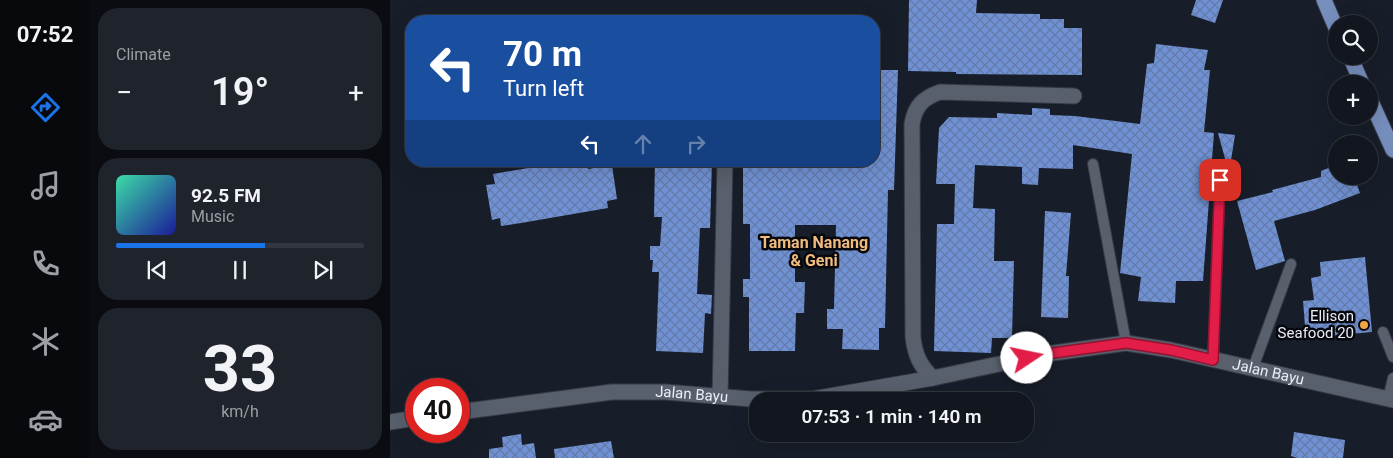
<!DOCTYPE html>
<html lang="en">
<head>
<meta charset="utf-8">
<style>
	body { margin:0; font-family:Roboto,sans-serif; background:#1f232c; color:#f1f3f6; height:100vh; display:flex; flex-direction:column; font-size:19px; white-space:nowrap }
	* { box-sizing:border-box; margin:0 }
	p { font-size:16px; color:#9c9fa4 }
	.icon { flex:none; width:28px; height:28px; fill:none; stroke:currentColor; stroke-width:2; stroke-linecap:round; stroke-linejoin:round }
	.map { position:relative; flex:1; overflow:hidden }
	.sheet { display:flex; flex-direction:column; gap:8px; padding:8px; background:#0a0c11; width:300px }
	.sheet>* { flex:none }
	.banner { position:absolute; left:15px; top:15px; width:475px; height:152px; border-radius:20px; box-shadow:0 5px 20px #0002,0 0 0 1px #31353d; background:#1a4fa0; color:#fff; overflow:hidden }
	.tools { position:absolute; left:938px; top:15px; display:grid; gap:10px }
	.tools a { display:grid; place-items:center; width:50px; height:50px; border-radius:50%; background:#12161f; box-shadow:0 5px 20px #0002,0 0 0 1px #31353d; font-size:25px }
	.speed { position:absolute; left:15px; top:378px; display:flex; gap:10px; font-size:25px; font-weight:700; text-align:center }
	.speed>* { display:grid; place-content:center; width:65px; height:65px; border-radius:50%; background:#12161f; box-shadow:0 5px 20px #0002,0 0 0 1px #31353d; line-height:1 }
	.speed .limit { border:8px solid #d22; background:#fff; color:#111 }
	.pin { position:absolute; display:grid; place-items:center; width:42px; height:42px; color:#fff; margin:-21px; border-radius:10px; box-shadow:0 2px 8px #0006 }
	.me { position:absolute; width:55px; margin:-28px; rotate:79deg; stroke-linejoin:round; filter:drop-shadow(0 0 4px #0008) }
	.turn { display:flex; align-items:center; gap:18px; height:105px; padding:0 15px; font-size:22px }
	.turn .icon { width:65px; height:65px; stroke-width:2.5 }
	.turn b { display:block; font-size:35px; line-height:42px }
	.lanes { display:flex; align-items:center; height:48px; padding:0 15px; background:#0003; justify-content:center; gap:25px; direction:ltr }
	.lanes .off { opacity:.35 }
	.big { font-size:38px; font-weight:600; line-height:1.1 }
	.sheet .card { flex:1; display:flex; flex-direction:column; justify-content:center; gap:8px; min-width:0; padding:0 18px; border-radius:20px; background:#1f232c }
	.sheet .dial { align-items:center; gap:0 }
	.dial b { font-size:65px; line-height:1 }
	.song { display:flex; align-items:center; gap:15px }
	.cover { width:60px; height:60px; border-radius:8px; background:linear-gradient(135deg,hsl(160 70% 55%),hsl(240 70% 35%)) }
	.played { height:5px; border-radius:2px; background:linear-gradient(90deg,#1a73e8 60%,#31353d 60%) }
	.keys { display:flex; justify-content:space-around; direction:ltr }
	.heat { display:flex; justify-content:space-between; align-items:center; font-size:28px; direction:ltr }
	.trip { position:absolute; left:359px; top:392px; width:285px; height:50px; border-radius:20px; background:#12161f; box-shadow:0 5px 20px #0002,0 0 0 1px #31353d; font-weight:600; line-height:50px; text-align:center }
	main { display:flex; flex:1; min-height:0 }
	.tabs { display:flex; flex-direction:column; width:90px; justify-content:space-around; align-items:center; background:#07090c; color:#9c9fa4 }
	.tabs .icon { width:35px; height:35px }
	.tabs .active { color:#1a73e8 }
	.tabs b { font-size:22px; color:#f1f3f6 }
	.map>svg:first-child { display:block }
	.building { fill:url(#building-cross-hatch) }
	.lines { fill:none; stroke-linecap:round; stroke-linejoin:round }
	.lane-casing { stroke:#363a44; stroke-width:12 }
	.street-casing { stroke:#363a44; stroke-width:17 }
	.secondary-casing { stroke:#363a44; stroke-width:17 }
	.primary-casing { stroke:#363a44; stroke-width:17 }
	.lane { stroke:#58606e; stroke-width:10 }
	.street { stroke:#58606e; stroke-width:15 }
	.secondary { stroke:#58606e; stroke-width:15 }
	.primary { stroke:#768ebc; stroke-width:15 }
	.route-casing { stroke:#92132f; stroke-width:12 }
	.route { stroke:#e11d48; stroke-width:9 }
	.poi-dot { fill:#f2a542; stroke:#06080d; stroke-width:2 }
	.labels { text-anchor:middle; stroke-width:5; stroke-linejoin:round; paint-order:stroke }
	.poi-label { font-size:15px; fill:#e9edf6; stroke:#06080d; text-anchor:end }
	.street-label { font-size:15px; fill:#e9edf6; stroke:#06080d }
	.neighbourhood-label { font-size:16px; font-weight:bold; fill:#f1bb7e; stroke:#06080d }
</style>
</head>
<body>
<main>
<nav class="tabs">
<b>07:52</b>
<svg class="icon active" aria-label="directions" viewBox="0 0 24 24"><path d="M12 3l9 9-9 9-9-9zM9 14v-3h6M13 9l2 2-2 2"/></svg>
<svg class="icon" aria-label="music" viewBox="0 0 24 24"><path d="M9 18V5l10-2v13"/><circle cx="6" cy="18" r="3"/><circle cx="16" cy="16" r="3"/></svg>
<svg class="icon" aria-label="phone" viewBox="0 0 24 24"><path d="M5 4h4l2 5-3 2q2 4 5 5l2-3 5 2v4C11 20 4 13 5 4z"/></svg>
<svg class="icon" aria-label="climate" viewBox="0 0 24 24"><path d="M12 3v18M4 7l16 10M4 17L20 7"/></svg>
<svg class="icon" aria-label="car" viewBox="0 0 24 24"><path d="M5 17H2v-5l4-1 3-4h7l3 4 3 1v5h-3M9 17h6M6 11h13"/><circle cx="7" cy="17" r="2"/><circle cx="17" cy="17" r="2"/></svg>
</nav>
<section class="sheet">
<div class="card"><p>Climate</p>
<div class="heat"><a>−</a><b class="big">19°</b><a>+</a></div>
</div>
<div class="card">
<div class="song"><i class="cover"></i><div><b>92.5 FM</b><p>Music</p></div></div>
<div class="played"></div>
<div class="keys"><svg class="icon" aria-label="previous" viewBox="0 0 24 24"><path d="M18 5L8 12l10 7zM5 5v14"/></svg><svg class="icon" aria-label="pause" viewBox="0 0 24 24"><path d="M8 5v14M16 5v14"/></svg><svg class="icon" aria-label="next" viewBox="0 0 24 24"><path d="M6 5l10 7-10 7zM19 5v14"/></svg></div>
</div>
<div class="card dial"><b>33</b><p>km/h</p></div>
</section>
<div class="map">
<svg width="1003" height="458" viewBox="0 0 1003 458">
	<defs>
		<pattern id="building-cross-hatch" width="8" height="8" patternUnits="userSpaceOnUse" patternTransform="scale(1.25)"><rect width="8" height="8" fill="#7091d3"/><path d="M0 0l8 8M0 8l8-8" fill="none" stroke="#637baa"/></pattern>
	</defs>
	<rect width="100%" height="100%" fill="#181e29"/>
	<path class="building" d="M519,0H587L586,13L650,14V19H674V28H692V75L566,74V72L518,71Z
		M806,0H833L825,23L801,15Z
		M766,44L818,50L814,70H820L814,132L824,133L813,281H786L785,303L748,301L751,277L730,273L742,154L683,145V169L649,168L648,185L632,184V167L585,165L583,208L605,209L604,261H624L622,338H602L601,353L544,351L547,224H564L565,184H546L549,128L559,117L607,118V113L642,115V108L660,109V115L685,116L750,124L757,64L764,63Z
		M484,70H508L504,190H498L495,328H489V350L452,349L453,329H437V309H444L446,225H405V282H415L414,313H406L405,351H359V297H353V279H360V224H353V161H484Z
		M828,133L845,135L839,173Z
		M179,161H197L198,169L222,165L227,199L217,201L218,208L131,223L111,226L110,218L102,220L96,185L105,184L103,174Z
		M265,161H322L320,228H310L307,294L322,295L321,314L315,313L313,353L266,351L269,272H262L263,260H260V246H270L272,217H264Z
		M946,165V176H964L970,193L925,210L884,221L895,261L866,270L847,201L883,192L882,190L931,177V171Z
		M655,211L681,213L676,276H679L678,318L651,317Z
		M975,257L982,332L916,338L913,301L924,300L921,278L931,276L930,262Z
		M904,432L955,440L953,458H907L901,456Z
		M131,434L132,445L144,443L146,458H99V449L113,447L112,437Z
		M221,441L224,458H165L164,449Z"/>
	<g class="lines">
		<defs>
			<path id="lane" d="M703,164L736,343
				M993,332L1003,357
				M823,360L830,180
				M863,368L901,264
				M998,399L1003,378"/>
			<path id="street" d="M543,378C530,366 525,355 523,337L522,124C525,106 533,98 550,92L684,96
				M330,396L335,161"/>
			<g id="secondary">
				<path id="s1" d="M69,412L222,392H275L361,399H422L543,378L656,354L736,343L781,350L1003,400"/>
				<path d="M0,422L26,418"/>
			</g>
			<path id="primary" d="M934,0L946,28
				M960,56L972,84
				M979,97L1003,150"/>
		</defs>
		<use href="#lane" class="lane-casing"/>
		<use href="#street" class="street-casing"/>
		<use href="#secondary" class="secondary-casing"/>
		<use href="#primary" class="primary-casing"/>
		<use href="#lane" class="lane"/>
		<use href="#street" class="street"/>
		<use href="#secondary" class="secondary"/>
		<use href="#primary" class="primary"/>
	</g>
	<g class="lines">
		<defs>
			<path id="route" d="M637,358L656,354L736,343L781,350L823,360L830,180"/>
		</defs>
		<use href="#route" class="route-casing"/>
		<use href="#route" class="route"/>
	</g>
	<circle class="poi-dot" cx="974" cy="325" r="5"/>
	<g class="labels">
		<g class="poi-label">
			<text x="964" y="321">Ellison<tspan x="964" dy="17">Seafood 20</tspan></text>
		</g>
		<g class="street-label">
			<text dy="5" stroke="none"><textPath href="#s1" startOffset="819">Jalan Bayu</textPath></text>
			<text dy="5" stroke="none"><textPath href="#s1" startOffset="234">Jalan Bayu</textPath></text>
		</g>
		<g class="neighbourhood-label">
			<text x="424" y="248">Taman Nanang<tspan x="424" dy="18">&amp; Geni</tspan></text>
		</g>
	</g>
</svg>
<div class="tools">
<a><svg class="icon" aria-label="search" viewBox="0 0 24 24"><circle cx="10" cy="10" r="6"/><path d="M15 15l6 6"/></svg></a>
<a>+</a>
<a>−</a>
</div>
<div class="speed"><div class="limit">40</div></div>
<div class="pin" style="left:830px;top:180px;background:#d93025"><svg class="icon" aria-label="arrive" viewBox="0 0 24 24"><path d="M6 21V4h12l-3 4 3 4H6"/></svg></div>
<svg class="me" style="left:637px;top:358px" viewBox="-20 -20 40 40"><circle r="19" fill="#fff"/><path d="M0-13L10 11 0 6-10 11z" fill="#e11d48"/></svg>
<div class="trip">07:53 · 1 min · 140 m</div>
<div class="banner">
<div class="turn"><svg class="icon" aria-label="left" viewBox="0 0 24 24"><path d="M17 20v-9H6M10 6l-5 5 5 5"/></svg><div><b>70 m</b>Turn left</div></div>
<div class="lanes"><svg class="icon" aria-label="left" viewBox="0 0 24 24"><path d="M17 20v-9H6M10 6l-5 5 5 5"/></svg><svg class="icon off" aria-label="ahead" viewBox="0 0 24 24"><path d="M12 20V5M6 11l6-6 6 6"/></svg><svg class="icon off" aria-label="right" viewBox="0 0 24 24"><path d="M7 20v-9h11M14 6l5 5-5 5"/></svg></div>
</div>
</div>
</main>
</body>
</html>
